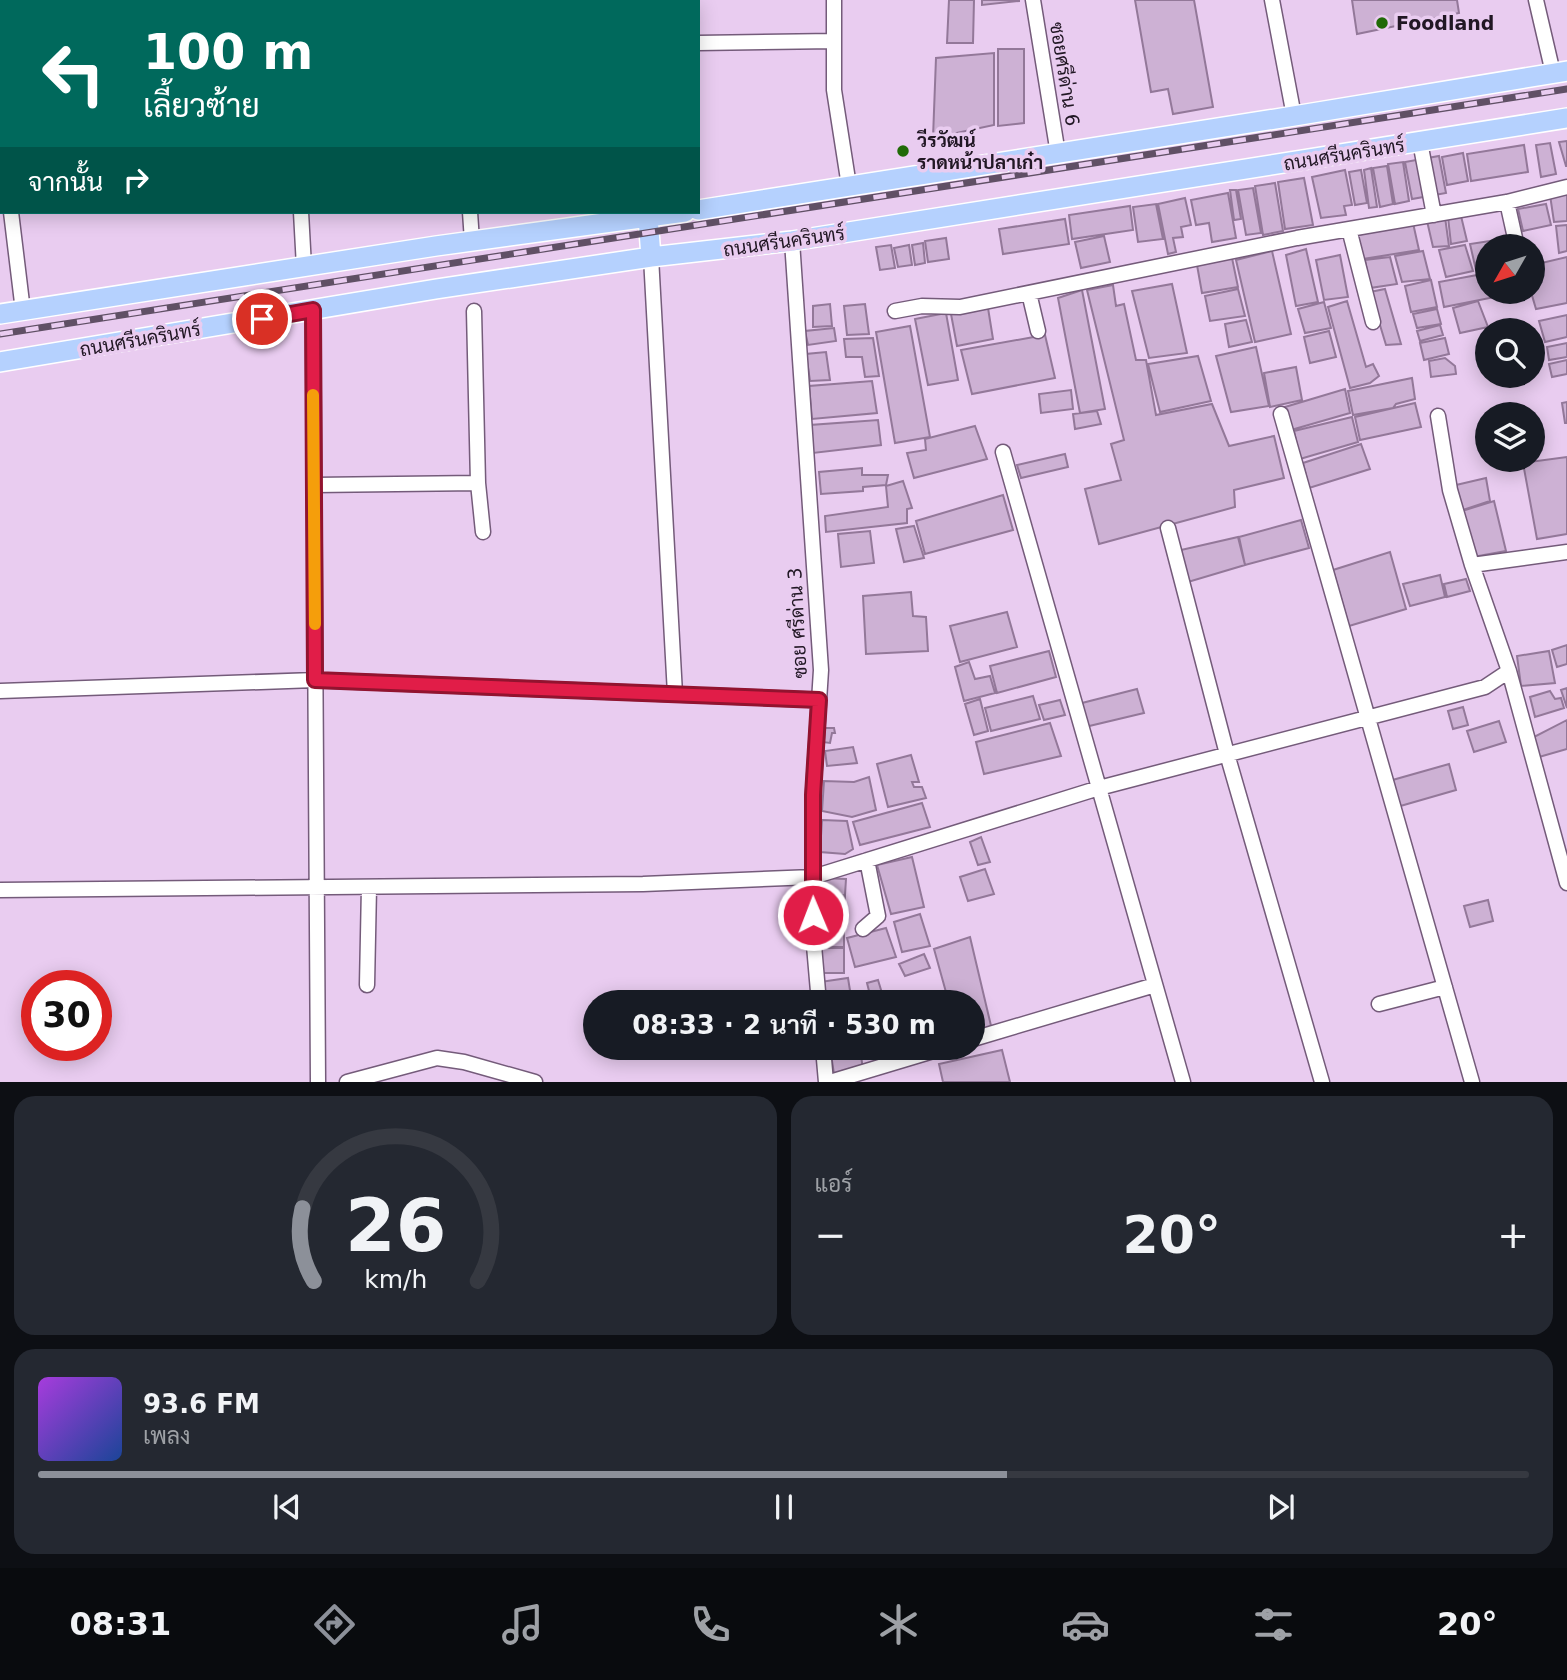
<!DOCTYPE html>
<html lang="th">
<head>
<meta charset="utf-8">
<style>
	body { margin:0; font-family:"DejaVu Sans",Sarabun,sans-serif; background:#242831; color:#f1f3f6; height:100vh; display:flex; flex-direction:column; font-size:26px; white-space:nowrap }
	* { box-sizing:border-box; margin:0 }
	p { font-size:23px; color:#9ea1a6 }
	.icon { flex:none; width:38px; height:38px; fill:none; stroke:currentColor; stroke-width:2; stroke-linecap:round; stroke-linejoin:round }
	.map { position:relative; height:1082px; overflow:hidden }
	.panel { display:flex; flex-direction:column; gap:14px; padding:14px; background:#0d0f14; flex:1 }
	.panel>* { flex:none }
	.guide { position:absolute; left:0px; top:0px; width:700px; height:214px; box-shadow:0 4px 18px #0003; background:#00695c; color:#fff; overflow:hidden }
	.needle { width:46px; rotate:231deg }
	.fabs { position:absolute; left:1475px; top:234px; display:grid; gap:14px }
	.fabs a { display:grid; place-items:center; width:70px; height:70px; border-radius:50%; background:#171b24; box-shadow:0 4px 18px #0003; font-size:35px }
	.speed { position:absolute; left:21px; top:970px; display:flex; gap:14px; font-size:35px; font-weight:700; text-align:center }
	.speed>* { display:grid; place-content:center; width:91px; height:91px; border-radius:50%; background:#171b24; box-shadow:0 4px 18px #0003; line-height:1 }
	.speed .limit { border:10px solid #d22; background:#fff; color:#111 }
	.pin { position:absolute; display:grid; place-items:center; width:60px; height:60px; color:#fff; margin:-30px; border:4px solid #fff; border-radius:50%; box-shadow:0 2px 7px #0007 }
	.me { position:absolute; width:77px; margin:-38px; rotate:359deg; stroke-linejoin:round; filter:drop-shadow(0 0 5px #0008) }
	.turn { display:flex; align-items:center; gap:24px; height:147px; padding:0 28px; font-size:32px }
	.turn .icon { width:91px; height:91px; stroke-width:2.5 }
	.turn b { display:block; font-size:49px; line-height:60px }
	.then { display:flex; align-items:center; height:66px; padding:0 28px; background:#0003; gap:14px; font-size:26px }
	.big { font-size:52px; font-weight:600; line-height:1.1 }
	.panel .card { flex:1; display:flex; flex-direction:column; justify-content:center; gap:10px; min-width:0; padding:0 24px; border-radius:21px; background:#242831 }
	.panel .dial { align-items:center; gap:0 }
	.dial svg { height:182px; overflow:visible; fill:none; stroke:#363941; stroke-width:7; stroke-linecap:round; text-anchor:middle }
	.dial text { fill:#f1f3f6; stroke:none }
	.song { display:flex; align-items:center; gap:21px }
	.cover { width:84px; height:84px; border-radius:10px; background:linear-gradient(135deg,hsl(280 70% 55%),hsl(220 70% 35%)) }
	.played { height:7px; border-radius:4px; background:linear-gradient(90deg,#8c9099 65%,#363941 65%) }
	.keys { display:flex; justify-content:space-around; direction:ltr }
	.heat { display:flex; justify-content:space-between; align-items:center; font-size:38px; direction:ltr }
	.panel .tiles { flex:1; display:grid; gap:14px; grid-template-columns:1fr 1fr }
	.card:last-child { grid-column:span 2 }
	.trip { position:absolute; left:583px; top:990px; width:402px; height:70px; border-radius:35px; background:#171b24; box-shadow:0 4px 18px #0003; font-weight:600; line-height:70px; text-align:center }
	.tabs { display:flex; height:112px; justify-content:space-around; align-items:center; background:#090b0e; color:#9ea1a6 }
	.tabs .icon { width:49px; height:49px }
	.tabs .current { color:#8c9099 }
	.tabs b { font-size:32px; color:#f1f3f6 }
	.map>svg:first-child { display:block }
	.building { fill:#cdb1d4; stroke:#937899; stroke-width:2 }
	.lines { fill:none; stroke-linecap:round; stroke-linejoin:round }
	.minor-casing { stroke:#745b7a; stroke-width:17 }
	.major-casing { stroke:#fff; stroke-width:22 }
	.minor { stroke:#fff; stroke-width:14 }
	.major { stroke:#b5d1fe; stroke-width:19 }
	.rail-casing { stroke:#605065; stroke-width:7 }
	.rail { stroke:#e9ccf0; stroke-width:4.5; stroke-dasharray:13; stroke-linecap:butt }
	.route-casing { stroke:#92132f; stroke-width:18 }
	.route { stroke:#e11d48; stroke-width:12 }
	.slow { stroke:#f59e0b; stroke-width:12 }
	.poi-dot { fill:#206a07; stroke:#e9ccf0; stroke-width:2.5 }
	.labels { text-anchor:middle; stroke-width:7; stroke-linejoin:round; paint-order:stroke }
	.poi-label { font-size:19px; font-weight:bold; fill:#211724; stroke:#e9ccf0; text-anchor:start }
	.street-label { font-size:19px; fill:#211724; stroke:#e9ccf0 }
</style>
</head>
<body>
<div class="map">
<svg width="1567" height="1082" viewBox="0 0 1567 1082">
	<rect width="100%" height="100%" fill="#e9ccf0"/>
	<path class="building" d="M949,0H974L973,43H947Z
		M982,0H1019V1L982,5Z
		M1135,0H1194L1213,107L1173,114L1168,89L1151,92Z
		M1352,0H1457L1459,13L1357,34Z
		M998,49H1024V123L998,126Z
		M994,53V125L933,138L936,58Z
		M1567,141V166H1566L1559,142Z
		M1550,143L1556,174L1541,177L1536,145Z
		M1524,145L1528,172L1471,181L1467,154Z
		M1463,153L1468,181L1447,185L1442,157Z
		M1439,156L1446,193L1412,199L1405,162Z
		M1403,162L1409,201L1395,204L1388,164Z
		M1387,166L1393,204L1380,207L1373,168Z
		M1371,168L1377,207L1369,208L1364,170Z
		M1345,170L1352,205L1344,206L1346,215L1321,218L1312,177Z
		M1361,170L1367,203L1355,205L1349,172Z
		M1304,178L1313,225L1285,229L1278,182Z
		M1275,183L1283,231L1263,235L1255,186Z
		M1253,188L1261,233L1246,235L1238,190Z
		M1230,190H1236L1241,219L1234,220Z
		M1567,192V221L1554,222L1550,195Z
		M1228,193L1236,238L1212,242L1209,223L1196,225L1191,200Z
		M1185,198L1191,225L1181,227L1183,237L1173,238L1176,252L1168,254L1158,204Z
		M1156,204L1163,239L1138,242L1133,207Z
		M1546,204L1551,225L1523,231L1518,209Z
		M1130,206L1133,230L1072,239L1069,215Z
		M1461,216L1467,241L1451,244L1448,217Z
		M1445,217L1449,246L1433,247L1427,221Z
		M1065,219L1069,244L1003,254L999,229Z
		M1413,223L1419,250L1363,259L1358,235Z
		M1567,225V251L1559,253L1556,226Z
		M1104,236L1110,262L1081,268L1075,242Z
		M946,238L949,259L928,262L925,241Z
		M1510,238L1512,247H1488V268L1476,270L1470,244Z
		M923,243L925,263L915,265L912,245Z
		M891,245L895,268L880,270L876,247Z
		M909,245L912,265L898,267L894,248Z
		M1465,245L1473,271L1446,277L1439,250Z
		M1306,249L1318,302L1296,306L1286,255Z
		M1272,251L1291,334L1255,342L1236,260Z
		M1423,251L1430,279L1402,282L1395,256Z
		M1340,255L1348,297L1324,300L1316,260Z
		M1390,257L1397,284L1370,288L1365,260Z
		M1567,257V303L1536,309L1531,292H1533V265Z
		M1232,258L1238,287L1202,293L1197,265Z
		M1488,273V292H1500V296L1444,307L1439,282Z
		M1431,280L1437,307L1411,312L1405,286Z
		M1172,284L1187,353L1149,358L1132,291Z
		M1113,285L1116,306L1124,304L1136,360H1146L1156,415L1212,404L1229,446L1274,436L1284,478L1234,490L1235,507L1099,544L1085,489L1121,480L1111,444L1124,440L1087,290Z
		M1238,289L1245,316L1210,321L1205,296Z
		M1385,289L1401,344L1386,345L1370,292Z
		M1082,290L1105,409L1080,413L1058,298Z
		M1347,301L1366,367L1373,364L1379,376L1370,383L1350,388L1328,307Z
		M1478,301L1488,327L1460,333L1453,308Z
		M1324,302L1331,328L1305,333L1298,309Z
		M830,304L832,326L813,327V306Z
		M865,304L869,334L847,335L844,306Z
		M988,308L993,339L957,346L951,314Z
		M1437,309L1441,324L1417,328L1413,314Z
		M946,313L958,380L928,385L915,319Z
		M1567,315V337L1545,342L1539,321Z
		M1246,320L1252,342L1229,347L1225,324Z
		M1440,325L1443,335L1420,341L1417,331Z
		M910,326L930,437L895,443L876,332Z
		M834,328L836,341L808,345L805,331Z
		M1329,331L1336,357L1310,363L1304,337Z
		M1045,335L1055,378L972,394L961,350Z
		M873,338L879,376L865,377L862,357H846L844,339Z
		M1445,338L1449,354L1424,360L1420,343Z
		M1567,343V357L1549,360L1547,347Z
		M1256,347L1269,406L1231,412L1216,356Z
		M826,352L830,380L810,381L806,354Z
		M1198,356L1211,401L1160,412L1148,364Z
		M1445,358L1455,366L1456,374L1431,377L1429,361Z
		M1567,360V374L1552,377L1549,364Z
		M1296,367L1302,400L1270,407L1264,373Z
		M1412,378L1415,399L1396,404L1393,408L1353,415L1348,391Z
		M872,381L877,413L812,419L809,386Z
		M1345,389L1350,413L1291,430L1285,407Z
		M1071,390L1073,409L1041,413L1039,394Z
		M1567,402V423H1565L1562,403Z
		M1415,403L1421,427L1360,440L1355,417Z
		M1097,411L1101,424L1075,429L1073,414Z
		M1352,417L1358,442L1300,459L1294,431Z
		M878,420L881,445L813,453L810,425Z
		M975,426L987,459L914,478L907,453L926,450L925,439Z
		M1361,444L1370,469L1309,488L1303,463Z
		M1065,454L1068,467L1021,478L1017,465Z
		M1567,457V534L1537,539L1523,463Z
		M862,468V475H888L886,485L863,487V491L821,494L819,472Z
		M1486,478L1490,501L1463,510L1456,485Z
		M903,481L912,508L907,509V523L826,532L825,516L888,507L886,486Z
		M1003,495L1013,530L925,554L916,521Z
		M1494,501L1506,551L1473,557L1462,511Z
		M1301,520L1309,548L1245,565L1239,537Z
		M914,526L924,558L904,562L896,529Z
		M870,531L874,563L841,567L838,534Z
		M1238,537L1245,565L1188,582L1181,550Z
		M1390,552L1406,609L1349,626L1333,570Z
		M1440,575L1445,597L1410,606L1403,584Z
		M1466,579L1470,591L1447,597L1444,584Z
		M911,592L913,616L926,617L928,651L866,654L863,596Z
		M1007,612L1017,647L960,662L950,626Z
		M1567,645V664L1557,667L1552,650Z
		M1049,651L1056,677L997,693L990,666Z
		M1549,651L1555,683L1521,686L1517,656Z
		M969,662L975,679L990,676L995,693L964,701L955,667Z
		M1567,688V708L1561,690Z
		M1137,689L1144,713L1085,727L1078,704Z
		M1550,691L1555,699L1561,698L1564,708L1535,717L1530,697Z
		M1033,696L1040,719L991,731L985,708Z
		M980,699L988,731L974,735L965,704Z
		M1060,700L1065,715L1044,720L1039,705Z
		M1463,707L1468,725L1453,729L1448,711Z
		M1567,720V749L1539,757L1532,738Z
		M1499,721L1506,742L1474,752L1467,731Z
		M1050,723L1061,756L984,774L976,742Z
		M824,728H834L835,733H832L830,743L822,742Z
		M853,747L857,763L827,766L825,751Z
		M911,755L919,782H912L914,787H922L926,798L888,807L877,764Z
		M1449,764L1456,790L1397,807L1389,781Z
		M869,777L876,810L852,817L822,811L824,781L854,782Z
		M922,803L930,827L860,845L853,822Z
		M822,820L847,821L853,849L845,854L820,852Z
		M981,837L990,862L978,865L970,842Z
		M912,857L924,907L891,914L877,865Z
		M985,869L994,894L968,901L960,877Z
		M820,878L846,879L845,895L819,896Z
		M845,896L844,914L819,913L820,897Z
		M1488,900L1493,921L1470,927L1464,906Z
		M819,914L844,915V933L819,930Z
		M920,914L930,946L902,952L894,922Z
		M886,928L896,957L855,967L847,938Z
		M819,932L844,933V947H820Z
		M970,937L992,1030L973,1035V1003H949L934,949Z
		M817,948H844V973H818Z
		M924,954L930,968L905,976L899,964Z
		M848,978L852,1003H823L820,982Z
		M878,980L885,1003H872L867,983Z
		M830,1048H860L863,1070L834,1074Z
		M864,1048H881V1051L865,1054Z
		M883,1048H897L899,1057L886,1060Z
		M1002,1050L1010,1082H943L939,1064Z"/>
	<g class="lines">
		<defs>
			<path id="minor" d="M287,0V2
				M834,0V41
				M1033,0L1058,154
				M1272,0L1294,116
				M1536,0L1553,73
				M665,2V0
				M698,43L834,41V90L849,186
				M0,125L2,141
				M1420,142L1434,215
				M1507,202L1517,247
				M11,212L23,311
				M301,212L304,267
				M470,212L472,241
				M1349,229L1373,322
				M792,241L821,670L813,795V934L819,1003
				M651,257L675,694
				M1029,293L1038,331
				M313,310L318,1082
				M474,311L478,483L483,532
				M895,311L922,306L960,307L1297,238L1507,202L1567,187
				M1281,414L1472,1082
				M1438,416L1450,490L1472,565L1509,671L1567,883
				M1003,452L1183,1082
				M314,485L478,483
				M1168,528L1227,754L1322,1082
				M1472,565L1567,552
				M0,691L315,680L819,700
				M0,890L643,884L813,877L1099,788L1485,687L1509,671
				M863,929L878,916L867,860
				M367,985L369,887
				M1379,1004L1445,987
				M973,1039L1155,985
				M823,1048L826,1082
				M347,1082L437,1058L464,1062L535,1082
				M830,1082L943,1048"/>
			<path id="major" d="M698,210L1294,116L1567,71
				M648,217L651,257
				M0,314L436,246L685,212
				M0,362L436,289L651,257L792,241L1567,118"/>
		</defs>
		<use href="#minor" class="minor-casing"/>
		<use href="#major" class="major-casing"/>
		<use href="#minor" class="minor"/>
		<use href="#major" class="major"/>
		<defs>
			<path id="rail" d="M0,334L1567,89"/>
		</defs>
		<use href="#rail" class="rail-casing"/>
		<use href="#rail" class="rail"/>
	</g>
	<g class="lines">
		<defs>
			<path id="route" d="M262,319L313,310L315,680L819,700L813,795V915"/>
		</defs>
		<use href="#route" class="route-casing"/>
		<use href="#route" class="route"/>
		<path class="slow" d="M313,395L315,624"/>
	</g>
	<g class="poi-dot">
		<circle cx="1382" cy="23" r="7"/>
		<circle cx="903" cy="151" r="7"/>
	</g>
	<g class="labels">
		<g class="poi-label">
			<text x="1396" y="30">Foodland</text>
			<text x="917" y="147">วีรวัฒน์<tspan x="917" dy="22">ราดหน้าปลาเก๋า</tspan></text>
		</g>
		<g class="street-label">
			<text transform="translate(1065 74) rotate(81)" y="7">ซอยศรีด่าน 6</text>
			<text transform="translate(1344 154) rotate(-9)" y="7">ถนนศรีนครินทร์</text>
			<text transform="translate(784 241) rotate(-8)" y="7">ถนนศรีนครินทร์</text>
			<text transform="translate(140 339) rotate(-10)" y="7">ถนนศรีนครินทร์</text>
			<text transform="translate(797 623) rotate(-93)" y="7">ซอย ศรีด่าน 3</text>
		</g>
	</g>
</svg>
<div class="fabs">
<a><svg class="needle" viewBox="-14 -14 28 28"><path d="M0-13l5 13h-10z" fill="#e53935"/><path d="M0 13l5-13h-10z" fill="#9ea1a6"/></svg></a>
<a><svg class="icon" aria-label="search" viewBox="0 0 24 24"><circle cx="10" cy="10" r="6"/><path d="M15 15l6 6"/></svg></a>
<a><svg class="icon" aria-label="layers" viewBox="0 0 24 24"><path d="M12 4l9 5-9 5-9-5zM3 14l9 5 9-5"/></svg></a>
</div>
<div class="speed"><div class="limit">30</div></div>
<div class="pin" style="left:262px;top:319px;background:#d93025"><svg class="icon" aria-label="arrive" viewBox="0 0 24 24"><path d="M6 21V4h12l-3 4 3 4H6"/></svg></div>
<svg class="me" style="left:813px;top:915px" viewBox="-20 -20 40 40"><circle r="17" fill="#e11d48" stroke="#fff" stroke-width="3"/><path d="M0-11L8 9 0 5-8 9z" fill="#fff"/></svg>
<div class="trip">08:33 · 2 นาที · 530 m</div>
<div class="guide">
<div class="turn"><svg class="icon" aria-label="left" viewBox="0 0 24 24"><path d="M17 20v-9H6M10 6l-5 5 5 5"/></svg><div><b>100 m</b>เลี้ยวซ้าย</div></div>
<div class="then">จากนั้น<svg class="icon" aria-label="right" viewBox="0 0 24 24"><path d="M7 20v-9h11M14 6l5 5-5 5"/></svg></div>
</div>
</div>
<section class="panel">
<div class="tiles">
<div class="card dial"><svg viewBox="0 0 100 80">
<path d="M14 69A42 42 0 1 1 86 69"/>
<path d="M14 69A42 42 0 0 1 9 37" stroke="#8c9099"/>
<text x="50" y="56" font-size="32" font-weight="700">26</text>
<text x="50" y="72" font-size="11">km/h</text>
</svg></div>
<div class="card"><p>แอร์</p>
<div class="heat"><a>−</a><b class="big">20°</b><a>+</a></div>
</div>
<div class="card">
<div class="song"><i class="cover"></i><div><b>93.6 FM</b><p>เพลง</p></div></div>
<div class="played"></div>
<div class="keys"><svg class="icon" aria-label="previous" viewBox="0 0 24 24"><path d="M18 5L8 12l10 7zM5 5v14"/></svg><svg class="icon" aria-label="pause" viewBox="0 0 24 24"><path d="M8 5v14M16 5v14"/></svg><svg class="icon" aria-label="next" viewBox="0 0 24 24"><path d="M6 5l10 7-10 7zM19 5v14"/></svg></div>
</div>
</div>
</section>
<nav class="tabs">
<b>08:31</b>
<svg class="icon current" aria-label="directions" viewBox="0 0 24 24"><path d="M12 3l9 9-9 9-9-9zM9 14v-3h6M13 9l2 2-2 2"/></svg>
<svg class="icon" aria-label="music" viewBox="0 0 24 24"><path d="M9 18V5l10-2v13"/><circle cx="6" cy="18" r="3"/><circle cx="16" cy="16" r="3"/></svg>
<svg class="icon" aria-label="phone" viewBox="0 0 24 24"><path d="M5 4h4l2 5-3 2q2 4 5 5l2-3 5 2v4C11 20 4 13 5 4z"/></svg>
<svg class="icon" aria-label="climate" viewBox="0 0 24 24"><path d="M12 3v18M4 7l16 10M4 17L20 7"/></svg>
<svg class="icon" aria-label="car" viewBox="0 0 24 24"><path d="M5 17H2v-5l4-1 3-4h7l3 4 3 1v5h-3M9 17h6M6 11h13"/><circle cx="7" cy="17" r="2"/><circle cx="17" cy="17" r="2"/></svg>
<svg class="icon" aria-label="filters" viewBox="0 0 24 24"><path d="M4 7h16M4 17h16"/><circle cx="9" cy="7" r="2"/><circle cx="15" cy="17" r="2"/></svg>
<b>20°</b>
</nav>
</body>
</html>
